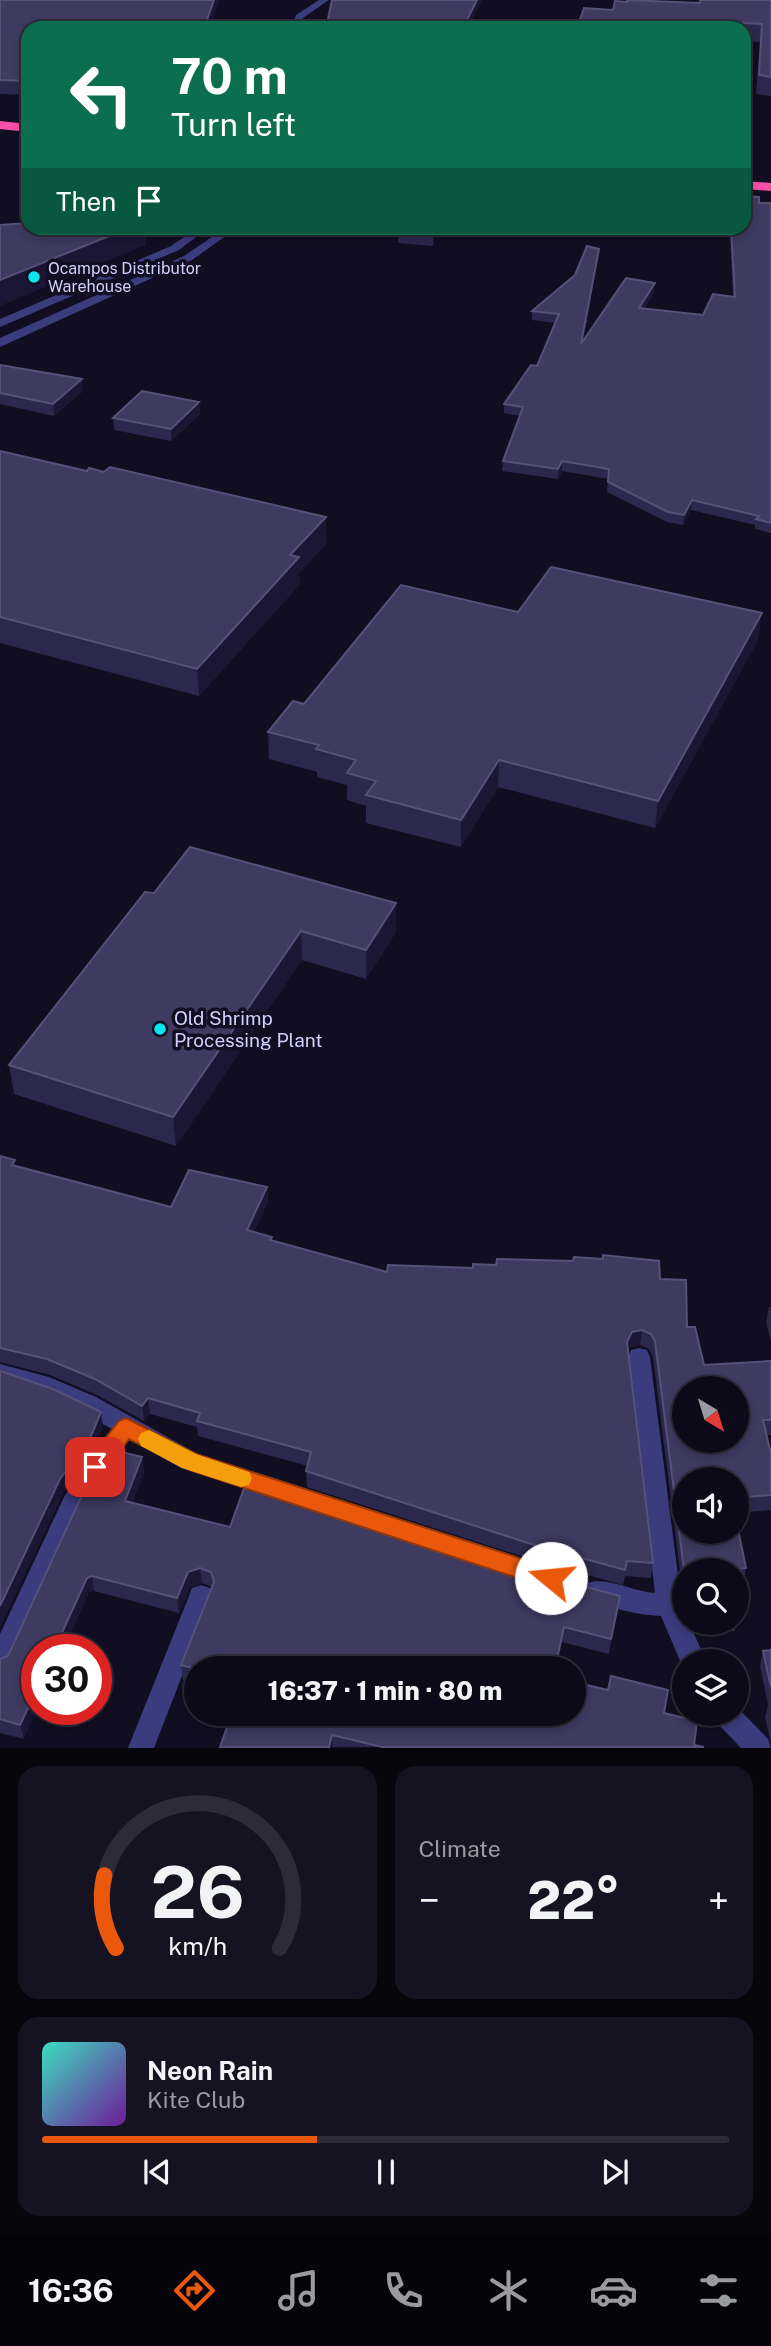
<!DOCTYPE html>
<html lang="en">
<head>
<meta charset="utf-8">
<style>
	body { margin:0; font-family:"Public Sans",sans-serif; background:#151321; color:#f1f3f6; height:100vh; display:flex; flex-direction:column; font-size:26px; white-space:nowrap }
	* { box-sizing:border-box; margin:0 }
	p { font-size:23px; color:#9a9aa2 }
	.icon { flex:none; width:38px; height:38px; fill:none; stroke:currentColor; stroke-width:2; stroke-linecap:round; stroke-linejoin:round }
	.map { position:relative; height:1748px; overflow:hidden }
	.panel { display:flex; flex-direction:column; gap:18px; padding:18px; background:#07060d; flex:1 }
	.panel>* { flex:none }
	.top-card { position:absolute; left:21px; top:21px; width:730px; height:214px; border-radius:21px; box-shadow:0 4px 10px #0003,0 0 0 2px #2c2b37; background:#0b6e4f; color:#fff; overflow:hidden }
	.needle { width:46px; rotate:142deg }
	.buttons { position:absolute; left:672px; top:1376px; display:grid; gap:14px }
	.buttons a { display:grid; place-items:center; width:77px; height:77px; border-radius:50%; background:#0c0a18; box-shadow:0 4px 10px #0003,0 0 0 2px #2c2b37; font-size:35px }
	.speed { position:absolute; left:21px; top:1634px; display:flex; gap:14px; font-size:35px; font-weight:700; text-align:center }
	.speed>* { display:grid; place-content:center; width:91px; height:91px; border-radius:50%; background:#0c0a18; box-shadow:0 4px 10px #0003,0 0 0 2px #2c2b37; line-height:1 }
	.speed .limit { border:10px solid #d22; background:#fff; color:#111 }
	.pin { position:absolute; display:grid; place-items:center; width:60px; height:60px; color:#fff; margin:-30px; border-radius:14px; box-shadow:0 4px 10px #0006 }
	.me { position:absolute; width:77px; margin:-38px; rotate:287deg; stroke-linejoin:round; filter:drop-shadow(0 0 5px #0008) }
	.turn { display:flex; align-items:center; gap:24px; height:147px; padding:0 35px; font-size:32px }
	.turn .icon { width:91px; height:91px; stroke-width:2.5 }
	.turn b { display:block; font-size:49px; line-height:60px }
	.then { display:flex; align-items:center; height:66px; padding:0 35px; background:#0003; gap:14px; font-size:26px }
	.big { font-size:52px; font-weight:800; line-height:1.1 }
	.panel .tile { flex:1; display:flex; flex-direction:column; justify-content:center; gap:10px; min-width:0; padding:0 24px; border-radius:21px; background:#151321 }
	.panel .dial { align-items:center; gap:0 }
	.dial svg { height:182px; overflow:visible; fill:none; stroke:#2c2b37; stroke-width:7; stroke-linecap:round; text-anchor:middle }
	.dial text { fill:#f1f3f6; stroke:none }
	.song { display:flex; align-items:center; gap:21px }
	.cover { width:84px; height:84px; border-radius:10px; background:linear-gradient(135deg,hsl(170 70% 55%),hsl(280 70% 35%)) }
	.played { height:7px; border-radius:4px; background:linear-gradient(90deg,#ea580c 40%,#2c2b37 40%) }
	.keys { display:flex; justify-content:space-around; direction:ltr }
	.heat { display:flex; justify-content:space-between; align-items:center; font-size:38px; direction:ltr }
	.panel .tiles { flex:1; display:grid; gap:18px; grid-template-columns:1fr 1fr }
	.tile:last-child { grid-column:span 2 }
	.trip { position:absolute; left:184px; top:1656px; width:402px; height:70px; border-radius:35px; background:#0c0a18; box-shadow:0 4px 10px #0003,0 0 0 2px #2c2b37; font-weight:800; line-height:70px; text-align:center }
	.dock { display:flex; height:112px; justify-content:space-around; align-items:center; background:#05040a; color:#9a9aa2 }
	.dock .icon { width:49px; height:49px }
	.dock .active { color:#ea580c }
	.dock b { font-size:32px; color:#f1f3f6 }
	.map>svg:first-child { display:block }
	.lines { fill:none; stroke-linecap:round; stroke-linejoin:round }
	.minor { fill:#3b3c7e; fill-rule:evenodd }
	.highway { fill:#f84fa9; fill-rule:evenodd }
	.wall { fill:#2c284d }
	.shaded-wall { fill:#1a1633 }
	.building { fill:#3e3a60; stroke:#555179; stroke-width:2; fill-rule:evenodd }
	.route { fill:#ea580c; stroke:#983908; stroke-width:2 }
	.slow { fill:#f59e0b }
	.poi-dot { fill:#09e5ef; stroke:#100e20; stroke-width:2.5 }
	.labels { text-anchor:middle; stroke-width:7; stroke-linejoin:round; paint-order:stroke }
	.far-poi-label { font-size:16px; fill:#d2cffd; stroke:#100e20; text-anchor:start }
	.poi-label { font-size:19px; fill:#d2cffd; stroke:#100e20; text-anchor:start }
</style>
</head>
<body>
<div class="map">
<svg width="771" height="1748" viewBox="0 0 771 1748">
	<rect width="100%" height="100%" fill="#100e20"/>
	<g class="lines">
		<path class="minor" d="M319,0H329L303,18L300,28H292L296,15Z
			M197,228H208L179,250L0,327V319L171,246Z
			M225,228H237L192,260L0,347V338L184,256Z
			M639,1348L647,1350L650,1357L684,1622H689L706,1661H684V1670L661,1616C636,1615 611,1608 587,1599L584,1591L587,1583C607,1576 634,1592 655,1593L628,1357L631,1350Z
			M0,1364L49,1377L96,1397L196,1453L311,1491L315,1498L311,1505L303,1508L181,1468L130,1439L82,1509L9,1670L0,1674V1634L65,1495L112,1429C75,1408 40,1393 0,1382Z
			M201,1585L210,1588L213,1596L154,1748H128L189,1596L192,1588Z
			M737,1707L768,1739L771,1748H741L716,1722L712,1713H737Z"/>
		<path class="highway" d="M0,121L28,124V132L0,129Z
			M744,181L771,183V191L744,189Z"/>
	</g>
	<path class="wall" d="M0,0H219L210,28H28V95L0,94Z
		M332,0L468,28H326Z
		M771,0V96L756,94L760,42L744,41V28H545L578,25L613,10L700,3Z
		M759,203H771V533L755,529V525L691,510L683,525L667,522L607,492L608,479L562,471L558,479L502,471L503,461L520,416L504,413V404L537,366L555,323L532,320V311L575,275L599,249L583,342L654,292L644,309L703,315L733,297L730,233L664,230V228H744Z
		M399,228H436L433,246L398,243Z
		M0,365L83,391L54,416L0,404Z
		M199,402L200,414L171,441L114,430L113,418Z
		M0,451L327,543L299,573L300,584L199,696L0,643Z
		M518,612L758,640L655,828L498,787L461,847L366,823V806L347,800V785L317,777V772L269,759L268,732L304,704Z
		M154,893L396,903V932L366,979L302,960L176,1146L14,1094L9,1065Z
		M0,1156L16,1166L171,1207L267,1187L268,1202L254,1232L272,1240L387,1272L660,1279L687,1327L704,1365L771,1361V1435H767L771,1454V1510L737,1513V1479H684L746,1568L743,1583L737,1584V1570H684V1603L653,1357L649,1349L640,1345L630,1347L628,1351L653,1563L651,1578L625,1576L623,1585L527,1558L307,1487L306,1471L308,1466L198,1436L197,1427L150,1414L144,1421L97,1395L50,1375L0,1362Z
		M769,1307H771V1340L766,1322Z
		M142,1457L144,1472L132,1503L230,1527L618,1611L609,1654L562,1642L557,1668H196V1683L183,1680L181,1665L212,1587L202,1583L190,1587L179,1613L94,1591L89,1592L63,1650H37L24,1739L0,1733V1659L8,1656Z
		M692,1622H736L735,1631L697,1633Z
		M771,1650V1744L765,1717L768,1705L760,1666L763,1651Z
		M232,1713H664L694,1745L704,1747H220Z"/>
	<path class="shaded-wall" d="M214,0H219L210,28H204Z
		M477,0H482L468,28H463Z
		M129,228H145L146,245L0,306V280Z
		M434,228H436L433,246V232Z
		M599,249L598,258L581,354V344Z
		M655,283L654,292L638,317L639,308Z
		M82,379L83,391L54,416L53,404Z
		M199,402L200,414L171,441V429Z
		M562,461V471L558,479V469Z
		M692,500L691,510L683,525L684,515Z
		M326,517L327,543L299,573L300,584L199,696L197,669L290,555Z
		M762,613L758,640L655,828L658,801Z
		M499,760L498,787L461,847V820Z
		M396,903V932L366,979V950Z
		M301,931L302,960L176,1146L173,1117Z
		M267,1187L268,1202L248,1246L247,1230Z
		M642,1330L640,1345L630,1347L625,1357L627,1342L632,1332Z
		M148,1398L150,1414L144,1421L142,1406Z
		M101,1412L103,1427L93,1451L63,1494L0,1628V1606L60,1479Z
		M142,1457L144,1472L127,1516L125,1501Z
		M200,1568L202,1583L190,1587L179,1613L177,1598L188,1572Z
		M92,1576L94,1591L89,1592L63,1650H54L87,1578Z
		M620,1596L618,1611L609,1654L611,1639Z
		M564,1627L562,1642L557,1668H555Z
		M37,1689V1710L24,1739L20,1725Z
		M332,1735L333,1747H329Z"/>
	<path class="building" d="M0,0H214L204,28H28V81L0,80Z
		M332,0H477L463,28L396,24L395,28H326Z
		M627,0L700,3V0H771V77L759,75L762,24L704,21L703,28H545L548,23L578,25L584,8L613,10L615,1L627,2Z
		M744,196L759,197V203H771V523L756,519L759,516L692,500L684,515L668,512L608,482L609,469L562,461L558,469L503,461L523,407L504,404L531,365L537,366L559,314L532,311L575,275L587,246L599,249L581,344L626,278L655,283L639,308L703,315L713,294L735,297L731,228H744Z
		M28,223V228H129L0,280V225Z
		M399,228H434L433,232L398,229Z
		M0,365L82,379L53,404L0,393Z
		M142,391L199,402L171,429L113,418Z
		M0,451L87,471L89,468L104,472L110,467L326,517L290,555L299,557L197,669L0,617Z
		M551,567L762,613L658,801L499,760L461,820L366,795L376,781L347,773L356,760L316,749L319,745L268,732L293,701L304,704L401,585L518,612Z
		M190,847L396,903L366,950L301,931L173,1117L9,1065L145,892L154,893Z
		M0,1156L15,1160L12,1165L171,1207L189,1170L267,1187L247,1230L272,1237L270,1240L387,1272L388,1265L473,1268V1264L496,1265L497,1259L573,1261L574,1257L603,1259V1255L659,1261L660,1279L686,1280L687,1327H695L704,1365L771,1361V1420H763L771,1454V1495L737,1498V1479H684V1531H737V1525L746,1568L728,1570H684L655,1341L651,1334L642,1330L632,1332L627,1342L653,1563L627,1561L625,1570L528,1543L306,1471L311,1452L197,1421L200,1413L148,1398L142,1406L95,1379L47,1359L0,1348ZM684,1388H737V1440H684Z
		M0,1371L53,1389L101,1412L91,1436L60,1479L0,1606Z
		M113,1450L142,1457L125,1501L230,1527L246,1483L300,1496L526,1571L620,1596L611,1639L564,1627L555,1668H196V1669L181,1665L214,1582L211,1572L200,1568L188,1572L177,1598L92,1576L87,1578L54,1650H37V1689L20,1725L0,1719V1659L8,1656L82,1495Z
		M771,1650V1687L763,1651Z
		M611,1676L668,1690L664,1713L697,1721L694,1745L704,1747H382L332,1735L329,1747H220L232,1713H574V1682L608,1690Z"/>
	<path class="route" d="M126,1418L196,1454L551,1568L558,1571L562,1578L558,1586L551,1589L190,1470L129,1439C119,1452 106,1480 88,1473L85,1467L88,1460L119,1421Z"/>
	<path class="slow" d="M149,1430L196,1454L249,1472L252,1478L249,1485L241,1487L182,1468L141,1446L138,1439L141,1433Z"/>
	<g class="poi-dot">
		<circle cx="34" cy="277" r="7"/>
		<circle cx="160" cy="1029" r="7"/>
	</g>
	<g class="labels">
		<g class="far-poi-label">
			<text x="48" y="274">Ocampos Distributor<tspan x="48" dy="18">Warehouse</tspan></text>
		</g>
		<g class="poi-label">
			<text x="174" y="1025">Old Shrimp<tspan x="174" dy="22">Processing Plant</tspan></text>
		</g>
	</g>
</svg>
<div class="buttons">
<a><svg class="needle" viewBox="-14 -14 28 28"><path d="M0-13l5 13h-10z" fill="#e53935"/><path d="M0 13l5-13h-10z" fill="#9a9aa2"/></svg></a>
<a><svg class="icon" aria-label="sound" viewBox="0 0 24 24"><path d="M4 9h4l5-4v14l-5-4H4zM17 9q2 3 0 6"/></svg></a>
<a><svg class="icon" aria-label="search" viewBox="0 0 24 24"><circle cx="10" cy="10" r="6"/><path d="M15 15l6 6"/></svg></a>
<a><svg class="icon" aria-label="layers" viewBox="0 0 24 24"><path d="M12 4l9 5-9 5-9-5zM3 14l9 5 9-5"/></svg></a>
</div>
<div class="speed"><div class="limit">30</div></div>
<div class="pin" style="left:95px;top:1467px;background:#d93025"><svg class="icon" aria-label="arrive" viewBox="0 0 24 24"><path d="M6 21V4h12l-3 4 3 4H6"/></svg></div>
<svg class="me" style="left:551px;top:1578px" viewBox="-20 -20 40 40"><circle r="19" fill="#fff"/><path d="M0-13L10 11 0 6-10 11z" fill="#ea580c"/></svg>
<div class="trip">16:37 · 1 min · 80 m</div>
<div class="top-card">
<div class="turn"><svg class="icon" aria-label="left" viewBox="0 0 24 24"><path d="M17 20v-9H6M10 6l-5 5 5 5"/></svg><div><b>70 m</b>Turn left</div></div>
<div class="then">Then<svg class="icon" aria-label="arrive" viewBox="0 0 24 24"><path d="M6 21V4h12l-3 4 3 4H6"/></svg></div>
</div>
</div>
<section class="panel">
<div class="tiles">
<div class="tile dial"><svg viewBox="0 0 100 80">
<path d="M14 69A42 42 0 1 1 86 69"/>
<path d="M14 69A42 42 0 0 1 9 37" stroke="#ea580c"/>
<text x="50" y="56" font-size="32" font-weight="700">26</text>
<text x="50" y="72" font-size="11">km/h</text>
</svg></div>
<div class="tile"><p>Climate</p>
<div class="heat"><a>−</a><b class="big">22°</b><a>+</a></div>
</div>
<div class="tile">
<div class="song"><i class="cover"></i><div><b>Neon Rain</b><p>Kite Club</p></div></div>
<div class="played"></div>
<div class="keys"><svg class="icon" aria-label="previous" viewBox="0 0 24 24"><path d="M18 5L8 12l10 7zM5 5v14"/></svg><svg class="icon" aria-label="pause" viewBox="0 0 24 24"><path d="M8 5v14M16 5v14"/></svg><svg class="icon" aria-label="next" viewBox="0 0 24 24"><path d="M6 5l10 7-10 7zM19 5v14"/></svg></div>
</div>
</div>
</section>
<nav class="dock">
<b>16:36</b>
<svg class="icon active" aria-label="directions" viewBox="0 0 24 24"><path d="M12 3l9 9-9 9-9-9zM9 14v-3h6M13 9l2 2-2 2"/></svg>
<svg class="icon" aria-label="music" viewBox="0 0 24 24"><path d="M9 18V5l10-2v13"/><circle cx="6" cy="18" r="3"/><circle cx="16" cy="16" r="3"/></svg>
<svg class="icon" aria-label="phone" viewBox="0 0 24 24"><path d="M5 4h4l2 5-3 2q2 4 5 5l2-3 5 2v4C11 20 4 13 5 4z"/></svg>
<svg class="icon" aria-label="climate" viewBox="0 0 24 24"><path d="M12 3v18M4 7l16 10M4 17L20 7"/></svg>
<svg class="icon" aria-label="car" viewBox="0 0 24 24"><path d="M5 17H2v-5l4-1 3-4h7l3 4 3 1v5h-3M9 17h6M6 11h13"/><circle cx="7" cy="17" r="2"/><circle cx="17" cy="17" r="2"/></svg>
<svg class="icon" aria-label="filters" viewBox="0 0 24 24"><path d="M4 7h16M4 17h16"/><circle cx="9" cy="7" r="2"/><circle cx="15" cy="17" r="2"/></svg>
</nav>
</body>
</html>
